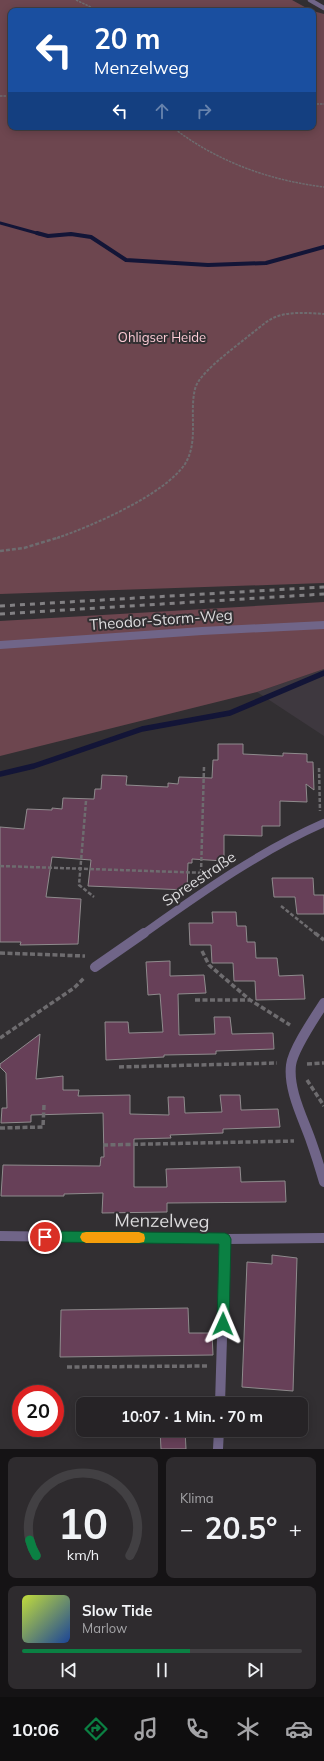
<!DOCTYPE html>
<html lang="de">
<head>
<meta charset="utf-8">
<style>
	body { margin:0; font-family:Mulish,sans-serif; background:#2e2b2e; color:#f1f3f6; height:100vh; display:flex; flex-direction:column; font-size:15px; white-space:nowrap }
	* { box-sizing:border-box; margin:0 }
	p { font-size:13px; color:#a4a4a7 }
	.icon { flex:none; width:22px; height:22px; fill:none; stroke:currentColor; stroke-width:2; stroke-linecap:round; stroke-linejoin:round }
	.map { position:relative; height:1449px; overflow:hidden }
	.panel { display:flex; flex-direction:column; gap:8px; padding:8px; background:#151315; flex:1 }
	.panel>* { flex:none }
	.top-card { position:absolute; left:8px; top:8px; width:308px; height:122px; border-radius:8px; box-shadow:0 2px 10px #0003,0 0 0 1px #424043; background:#1a4fa0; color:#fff; overflow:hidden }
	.speed { position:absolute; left:12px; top:1385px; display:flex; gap:8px; font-size:20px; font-weight:700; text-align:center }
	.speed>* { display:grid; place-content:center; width:52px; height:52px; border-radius:50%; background:#262326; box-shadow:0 2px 10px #0003,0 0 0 1px #424043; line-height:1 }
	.speed .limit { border:6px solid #d22; background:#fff; color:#111 }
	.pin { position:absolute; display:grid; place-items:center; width:34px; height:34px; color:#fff; margin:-17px; border:2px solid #fff; border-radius:50%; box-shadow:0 1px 4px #0007 }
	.me { position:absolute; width:44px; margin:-22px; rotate:1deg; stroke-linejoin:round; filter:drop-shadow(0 0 3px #0008) }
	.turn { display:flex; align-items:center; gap:14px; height:84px; padding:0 20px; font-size:18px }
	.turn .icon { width:52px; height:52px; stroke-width:2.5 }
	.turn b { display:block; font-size:28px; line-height:34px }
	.lanes { display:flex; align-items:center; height:38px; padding:0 20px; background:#0003; justify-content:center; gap:20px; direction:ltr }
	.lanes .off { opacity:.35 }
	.big { font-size:30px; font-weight:700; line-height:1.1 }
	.panel .widget { flex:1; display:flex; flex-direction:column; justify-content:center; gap:6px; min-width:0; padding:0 14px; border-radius:8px; background:#2e2b2e }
	.panel .dial { align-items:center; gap:0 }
	.dial svg { height:104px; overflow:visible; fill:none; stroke:#424043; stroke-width:7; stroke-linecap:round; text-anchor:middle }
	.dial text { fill:#f1f3f6; stroke:none }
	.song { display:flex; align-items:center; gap:12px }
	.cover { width:48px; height:48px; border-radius:6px; background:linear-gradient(135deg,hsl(70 70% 55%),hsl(220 70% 35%)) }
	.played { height:4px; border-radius:2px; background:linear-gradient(90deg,#0b8043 60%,#424043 60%) }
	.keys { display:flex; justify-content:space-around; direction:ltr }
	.heat { display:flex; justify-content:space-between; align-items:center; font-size:22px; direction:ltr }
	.panel .tiles { flex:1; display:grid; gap:8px; grid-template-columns:1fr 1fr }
	.widget:last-child { grid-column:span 2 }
	.trip { position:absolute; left:76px; top:1397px; width:232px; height:40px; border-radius:8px; background:#262326; box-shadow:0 2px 10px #0003,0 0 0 1px #424043; font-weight:700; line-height:40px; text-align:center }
	.tabs { display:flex; height:64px; justify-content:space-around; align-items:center; background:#0f0e0f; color:#a4a4a7 }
	.tabs .icon { width:28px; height:28px }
	.tabs .selected { color:#0b8043 }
	.tabs b { font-size:18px; color:#f1f3f6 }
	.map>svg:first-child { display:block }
	.built { fill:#3e383f }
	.green { fill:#6d464f }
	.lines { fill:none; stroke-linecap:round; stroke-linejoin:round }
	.stream-far2 { stroke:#131537; stroke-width:3 }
	.stream-far1 { stroke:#131537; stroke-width:4 }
	.stream { stroke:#131537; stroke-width:5.5 }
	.building { fill:#674058; stroke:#8f8b8d }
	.path-far3 { stroke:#6e6c6f; stroke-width:1.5; stroke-dasharray:2.5 1; stroke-linecap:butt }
	.path-far2 { stroke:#6e6c6f; stroke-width:2; stroke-dasharray:3 1.5; stroke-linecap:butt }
	.path-far1 { stroke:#6e6c6f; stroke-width:2.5; stroke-dasharray:4 2; stroke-linecap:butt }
	.path { stroke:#6e6c6f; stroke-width:3.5; stroke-dasharray:5 2.5; stroke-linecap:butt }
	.lane-far1 { stroke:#706588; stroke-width:4.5 }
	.lane { stroke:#706588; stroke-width:10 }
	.street-far1 { stroke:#706588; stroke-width:8 }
	.street { stroke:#706588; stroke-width:10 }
	.rail { stroke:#828083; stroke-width:3; stroke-dasharray:5 5; stroke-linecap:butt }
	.route { fill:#0b8043; stroke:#07532c }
	.slow { fill:#f59e0b }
	.labels { text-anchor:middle; stroke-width:4; stroke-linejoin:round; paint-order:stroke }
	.far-park-label { font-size:13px; fill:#fccbd5; stroke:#322f32 }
	.street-label { font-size:15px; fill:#dcdbdd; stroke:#322f32 }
	.near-street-label { font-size:18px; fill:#dcdbdd; stroke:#322f32 }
</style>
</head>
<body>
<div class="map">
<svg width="324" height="1449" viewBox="0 0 324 1449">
	<rect width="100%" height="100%" fill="#322f32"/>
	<path class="built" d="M324,669V736L257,692Z"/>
	<path class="green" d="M0,0H292L312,11H11V127H313V11L324,14V583L0,594Z
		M324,602V669L257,692L0,756V621Z"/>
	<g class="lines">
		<path class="stream-far2" d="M0,223L40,234"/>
		<path class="stream-far1" d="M37,233L48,236L71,234L91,237L126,260L208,265L266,263L324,247"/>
		<path class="stream" d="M0,774L34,766L142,729L230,713L324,673"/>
	</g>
	<path class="building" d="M218,744H243V754L283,756V753L307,754V762H313L314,790L306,784L307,802L280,801V826H262V836L224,835V861L192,859V863H188L187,890L88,886L91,860L52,857L46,897L81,899L78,944L20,945L21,942H0V827L24,829L27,809L52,810V808L62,809L63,798L94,799L95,789H101L102,775L127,776L126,785L168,787V783L178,784L179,777L212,778L213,760H218Z
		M272,878H313L314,895H324V914H297L295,897H274Z
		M212,912H236L237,926H246L247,942H255L256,958H277L279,976L303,975L305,999L256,1000L255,981H234L233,963H212L211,945H190L189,923H213Z
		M170,961V976L204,975L206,993L178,994L179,1035L215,1034L214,1017H230L232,1034L273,1033L274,1049L216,1051V1054L164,1055V1057L106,1060L105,1022H128L129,1033L163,1032L160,994L148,995L146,962Z
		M40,1034L36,1079L63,1076V1090H79L78,1096L130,1095V1114L169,1115L168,1097H184L185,1113L222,1112L220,1095H240L241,1110L278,1109L280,1127L223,1129V1133L170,1135L171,1138L134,1139V1187H167L166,1169L240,1167L241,1182L285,1181L286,1202L167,1203V1212L102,1213L103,1193L64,1194V1196H1L3,1165L100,1166L101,1157H104L103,1113L31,1115V1122L1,1123L2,1108H7L6,1073L0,1067V1064Z
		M272,1255L297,1258L293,1391L242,1387L247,1262L272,1264Z
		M188,1308L189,1333H212L213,1355L60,1357L61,1310Z
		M160,1430H185L186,1449H161Z"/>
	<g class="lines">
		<path class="path-far3" d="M76,0L99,11
			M0,96H11
			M313,104H324
			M172,127C218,162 268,180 324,187"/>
		<path class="path-far2" d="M57,538C92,526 164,495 185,464C199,441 189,414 195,389C196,385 198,382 200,379C214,362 234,348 251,334C258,329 265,322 273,318C288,311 308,313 324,314"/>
		<path class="path-far1" d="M0,551L24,548L60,537
			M319,768L320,811
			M86,801L79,885L94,897
			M0,866L208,873
			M201,873L204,767
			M281,906L316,934"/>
		<path class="path" d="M315,933L324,940
			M202,951L209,965L250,1000L290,1025
			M0,953L85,956
			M195,1000H249
			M0,1038L74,988L85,977
			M307,1064L324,1063
			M119,1067L277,1063
			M307,1080L324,1106
			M0,1128L43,1127L44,1105
			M103,1145L294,1141
			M67,1367L208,1366"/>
		<path class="lane-far1" d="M310,0L324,8"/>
		<path class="lane" d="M220,1404L225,1239
			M218,1449L219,1430"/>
		<path class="street-far1" d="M0,645L202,631L324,625
			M143,934C201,893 258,852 324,823"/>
		<path class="street" d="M95,967L144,933
			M324,1003C315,1017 293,1049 291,1065C288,1090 303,1118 311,1141C316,1155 320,1168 324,1182
			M0,1236L225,1239L324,1238"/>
		<path class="rail" d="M0,606L324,587
			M0,614L324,594"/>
	</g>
	<path class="route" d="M45,1231L225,1233L229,1235L231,1239L229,1324L228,1328L223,1330L218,1328L217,1324L219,1244L45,1242L41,1241L39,1237L41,1233Z"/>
	<path class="slow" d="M86,1232H139L144,1234L145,1238L144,1242L139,1243H86L82,1241L80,1237L82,1233Z"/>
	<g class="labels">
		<g class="far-park-label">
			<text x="162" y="342">Ohligser Heide</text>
		</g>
		<g class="street-label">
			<text transform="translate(161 620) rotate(-4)" y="5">Theodor-Storm-Weg</text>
			<text transform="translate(199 879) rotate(-34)" y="5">Spreestraße</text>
		</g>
		<g class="near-street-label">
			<text transform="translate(162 1221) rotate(1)" y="6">Menzelweg</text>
		</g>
	</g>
</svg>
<div class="speed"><div class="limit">20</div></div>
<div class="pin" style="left:45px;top:1237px;background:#d93025"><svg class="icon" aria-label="arrive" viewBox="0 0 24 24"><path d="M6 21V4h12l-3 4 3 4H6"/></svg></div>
<svg class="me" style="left:223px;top:1324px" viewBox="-20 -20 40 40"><path d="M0-17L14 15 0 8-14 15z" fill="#0b8043" stroke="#fff" stroke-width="4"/></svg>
<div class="trip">10:07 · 1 Min. · 70 m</div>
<div class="top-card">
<div class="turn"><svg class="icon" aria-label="left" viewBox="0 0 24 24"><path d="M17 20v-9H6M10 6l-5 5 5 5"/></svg><div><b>20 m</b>Menzelweg</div></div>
<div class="lanes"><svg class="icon" aria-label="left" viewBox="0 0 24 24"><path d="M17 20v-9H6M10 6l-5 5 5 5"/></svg><svg class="icon off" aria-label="ahead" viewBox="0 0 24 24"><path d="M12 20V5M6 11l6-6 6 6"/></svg><svg class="icon off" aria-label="right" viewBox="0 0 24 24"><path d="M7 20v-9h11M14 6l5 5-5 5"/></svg></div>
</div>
</div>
<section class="panel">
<div class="tiles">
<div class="widget dial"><svg viewBox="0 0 100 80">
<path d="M14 69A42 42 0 1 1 86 69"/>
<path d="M14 69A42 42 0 0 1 9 57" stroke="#0b8043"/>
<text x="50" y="56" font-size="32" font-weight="700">10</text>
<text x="50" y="72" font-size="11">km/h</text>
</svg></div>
<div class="widget"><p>Klima</p>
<div class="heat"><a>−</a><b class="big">20.5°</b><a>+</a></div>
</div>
<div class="widget">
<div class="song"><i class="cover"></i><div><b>Slow Tide</b><p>Marlow</p></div></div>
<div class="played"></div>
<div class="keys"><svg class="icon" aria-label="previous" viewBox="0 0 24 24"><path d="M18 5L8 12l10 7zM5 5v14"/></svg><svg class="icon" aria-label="pause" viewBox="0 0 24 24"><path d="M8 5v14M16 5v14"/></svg><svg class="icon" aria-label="next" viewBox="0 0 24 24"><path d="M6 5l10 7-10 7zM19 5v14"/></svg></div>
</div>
</div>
</section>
<nav class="tabs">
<b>10:06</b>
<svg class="icon selected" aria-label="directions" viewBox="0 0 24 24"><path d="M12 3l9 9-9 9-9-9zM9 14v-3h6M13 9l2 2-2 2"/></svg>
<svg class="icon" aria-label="music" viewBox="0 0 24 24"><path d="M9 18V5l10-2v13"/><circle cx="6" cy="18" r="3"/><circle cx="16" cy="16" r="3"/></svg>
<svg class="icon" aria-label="phone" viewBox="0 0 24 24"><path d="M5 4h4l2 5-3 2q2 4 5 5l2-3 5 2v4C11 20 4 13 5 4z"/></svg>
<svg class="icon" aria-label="climate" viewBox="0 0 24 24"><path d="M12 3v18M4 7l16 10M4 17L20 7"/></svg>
<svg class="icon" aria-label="car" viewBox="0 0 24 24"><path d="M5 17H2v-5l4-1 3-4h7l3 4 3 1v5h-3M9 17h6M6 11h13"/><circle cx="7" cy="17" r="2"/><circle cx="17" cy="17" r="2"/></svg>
</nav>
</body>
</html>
